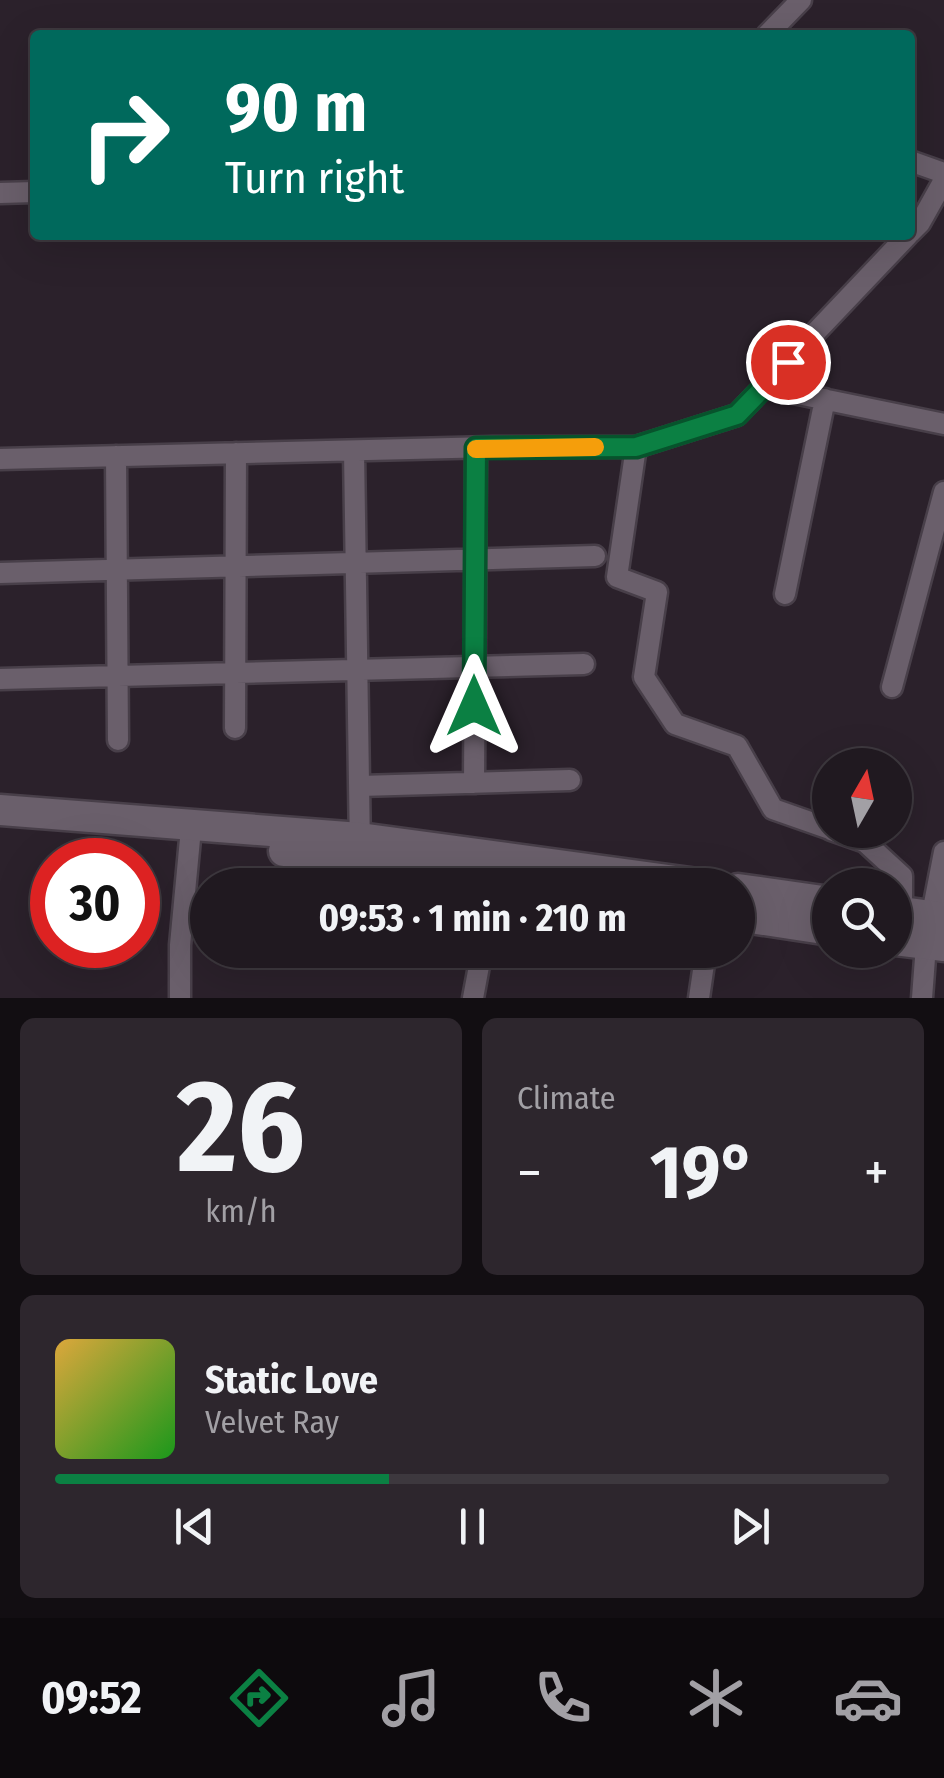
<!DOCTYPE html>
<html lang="en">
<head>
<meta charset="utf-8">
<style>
	body { margin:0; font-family:"Fira Sans Condensed",sans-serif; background:#2d262d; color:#f1f3f6; height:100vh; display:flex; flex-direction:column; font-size:38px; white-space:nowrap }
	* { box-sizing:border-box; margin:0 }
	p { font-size:32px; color:#a2a0a5 }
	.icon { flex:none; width:55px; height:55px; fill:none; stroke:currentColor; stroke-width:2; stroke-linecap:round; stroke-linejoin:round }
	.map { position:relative; height:998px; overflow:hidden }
	.drawer { display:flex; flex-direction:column; gap:20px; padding:20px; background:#120e12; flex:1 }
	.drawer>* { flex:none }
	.guide { position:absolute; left:30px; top:30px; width:885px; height:210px; border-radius:10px; box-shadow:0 10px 40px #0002,0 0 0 2px #3d383e; background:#00695c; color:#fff; overflow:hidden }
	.needle { width:65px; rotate:9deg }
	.tools { position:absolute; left:812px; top:748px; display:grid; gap:20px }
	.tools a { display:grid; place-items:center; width:100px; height:100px; border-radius:50%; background:#201920; box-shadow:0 10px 40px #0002,0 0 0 2px #3d383e; font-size:50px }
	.speed { position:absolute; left:30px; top:838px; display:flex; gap:20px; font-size:50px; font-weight:700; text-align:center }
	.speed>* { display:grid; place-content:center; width:130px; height:130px; border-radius:50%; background:#201920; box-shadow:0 10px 40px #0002,0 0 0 2px #3d383e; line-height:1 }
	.speed .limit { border:15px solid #d22; background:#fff; color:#111 }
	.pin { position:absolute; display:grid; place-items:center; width:85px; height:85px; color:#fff; margin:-42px; border:5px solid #fff; border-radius:50%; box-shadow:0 2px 10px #0007 }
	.me { position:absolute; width:110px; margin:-55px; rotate:0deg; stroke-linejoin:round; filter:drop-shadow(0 0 8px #0008) }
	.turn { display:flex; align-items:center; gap:35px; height:210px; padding:0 30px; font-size:45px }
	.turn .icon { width:130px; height:130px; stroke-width:2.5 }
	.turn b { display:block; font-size:70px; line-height:85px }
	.big { font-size:75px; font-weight:700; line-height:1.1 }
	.drawer .tile { flex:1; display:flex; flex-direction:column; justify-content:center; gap:15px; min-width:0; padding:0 35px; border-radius:15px; background:#2d262d }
	.drawer .dial { align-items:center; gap:0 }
	.dial b { font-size:130px; line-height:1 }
	.song { display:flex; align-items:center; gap:30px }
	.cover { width:120px; height:120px; border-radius:15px; background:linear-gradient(135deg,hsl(40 70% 55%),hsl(120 70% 35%)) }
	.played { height:10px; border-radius:5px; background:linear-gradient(90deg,#0b8043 40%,#3d383e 40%) }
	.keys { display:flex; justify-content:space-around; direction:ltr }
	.heat { display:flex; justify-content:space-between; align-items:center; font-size:55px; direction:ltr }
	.drawer .tiles { flex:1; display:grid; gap:20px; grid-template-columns:1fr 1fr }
	.tile:last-child { grid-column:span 2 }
	.trip { position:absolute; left:190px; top:868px; width:565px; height:100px; border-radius:50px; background:#201920; box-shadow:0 10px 40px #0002,0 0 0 2px #3d383e; font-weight:700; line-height:100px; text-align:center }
	.dock { display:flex; height:160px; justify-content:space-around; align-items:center; background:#0d0a0d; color:#a2a0a5 }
	.dock .icon { width:70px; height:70px }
	.dock .on { color:#0b8043 }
	.dock b { font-size:45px; color:#f1f3f6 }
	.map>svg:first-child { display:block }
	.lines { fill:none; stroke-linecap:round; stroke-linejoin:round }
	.street-casing { stroke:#483f49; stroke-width:25 }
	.secondary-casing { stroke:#483f49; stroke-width:35 }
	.street { stroke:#6a5f6b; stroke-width:20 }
	.secondary { stroke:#6a5f6b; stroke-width:30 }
	.route-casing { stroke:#07532c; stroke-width:25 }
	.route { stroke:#0b8043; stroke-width:18 }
	.slow { stroke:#f59e0b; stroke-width:18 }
</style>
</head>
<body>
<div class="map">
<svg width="944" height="998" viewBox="0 0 944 998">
	<rect width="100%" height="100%" fill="#2b212b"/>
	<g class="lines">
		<defs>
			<path id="street" d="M767,35L801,0
				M910,161L944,173
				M0,193L35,192
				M910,233L920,223L944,180
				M764,387L944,424
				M636,447L617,577L657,592L644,677L675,724L737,746L773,809L830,829
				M354,451L360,849
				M116,456L118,740
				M0,459L493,447H636L737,415L908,235
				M0,573L595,556
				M785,594L825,399
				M0,679L584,664
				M892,687L944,492
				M235,728L236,453
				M474,783L476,448
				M360,786L570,780
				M831,830L865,842L902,876V912
				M180,998V945L190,839
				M473,998L482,950
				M699,998L706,950
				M922,998L926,945L944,852"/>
			<path id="secondary" d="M0,810L360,838L705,885
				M284,851L509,885
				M738,889L830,902
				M895,911L944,918
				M738,916L830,930
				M895,940L944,946"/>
		</defs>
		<use href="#street" class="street-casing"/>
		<use href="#secondary" class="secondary-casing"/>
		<use href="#street" class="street"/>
		<use href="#secondary" class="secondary"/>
	</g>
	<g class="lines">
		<defs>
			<path id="route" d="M474,706L476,448L636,447L737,415L788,362"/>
		</defs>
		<use href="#route" class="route-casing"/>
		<use href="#route" class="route"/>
		<path class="slow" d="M476,449L595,447"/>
	</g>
</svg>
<div class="tools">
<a><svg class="needle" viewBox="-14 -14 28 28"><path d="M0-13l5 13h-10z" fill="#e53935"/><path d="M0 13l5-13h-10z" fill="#a2a0a5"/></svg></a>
<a><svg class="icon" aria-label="search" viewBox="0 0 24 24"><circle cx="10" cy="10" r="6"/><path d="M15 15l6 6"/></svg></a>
</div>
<div class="speed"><div class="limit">30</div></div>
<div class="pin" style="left:788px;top:362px;background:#d93025"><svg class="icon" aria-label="arrive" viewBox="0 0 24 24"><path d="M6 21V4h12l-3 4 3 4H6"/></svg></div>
<svg class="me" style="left:474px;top:706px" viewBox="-20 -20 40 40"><path d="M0-17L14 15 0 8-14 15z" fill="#0b8043" stroke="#fff" stroke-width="4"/></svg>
<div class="trip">09:53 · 1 min · 210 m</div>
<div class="guide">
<div class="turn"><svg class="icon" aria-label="right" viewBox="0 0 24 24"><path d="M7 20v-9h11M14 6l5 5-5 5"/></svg><div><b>90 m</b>Turn right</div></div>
</div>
</div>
<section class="drawer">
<div class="tiles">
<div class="tile dial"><b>26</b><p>km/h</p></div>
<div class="tile"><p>Climate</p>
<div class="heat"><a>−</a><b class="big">19°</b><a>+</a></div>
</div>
<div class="tile">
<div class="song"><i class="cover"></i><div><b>Static Love</b><p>Velvet Ray</p></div></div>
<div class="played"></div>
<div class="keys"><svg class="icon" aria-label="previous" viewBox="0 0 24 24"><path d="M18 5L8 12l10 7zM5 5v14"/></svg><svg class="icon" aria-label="pause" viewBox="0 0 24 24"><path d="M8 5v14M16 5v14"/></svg><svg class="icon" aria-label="next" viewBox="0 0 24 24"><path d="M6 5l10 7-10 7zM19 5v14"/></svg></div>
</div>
</div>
</section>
<nav class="dock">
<b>09:52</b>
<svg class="icon on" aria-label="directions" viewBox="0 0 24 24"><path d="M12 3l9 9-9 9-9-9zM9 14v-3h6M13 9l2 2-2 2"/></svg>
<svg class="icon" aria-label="music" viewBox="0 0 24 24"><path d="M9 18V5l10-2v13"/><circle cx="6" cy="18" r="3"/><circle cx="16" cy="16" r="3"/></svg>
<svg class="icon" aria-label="phone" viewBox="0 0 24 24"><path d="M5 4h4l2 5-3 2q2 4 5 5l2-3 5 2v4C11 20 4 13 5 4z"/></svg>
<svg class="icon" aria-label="climate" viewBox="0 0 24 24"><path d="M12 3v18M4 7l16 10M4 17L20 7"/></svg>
<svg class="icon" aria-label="car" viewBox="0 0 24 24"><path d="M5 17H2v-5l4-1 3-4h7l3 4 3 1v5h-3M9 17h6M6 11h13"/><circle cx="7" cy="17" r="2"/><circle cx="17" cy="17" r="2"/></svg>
</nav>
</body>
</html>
